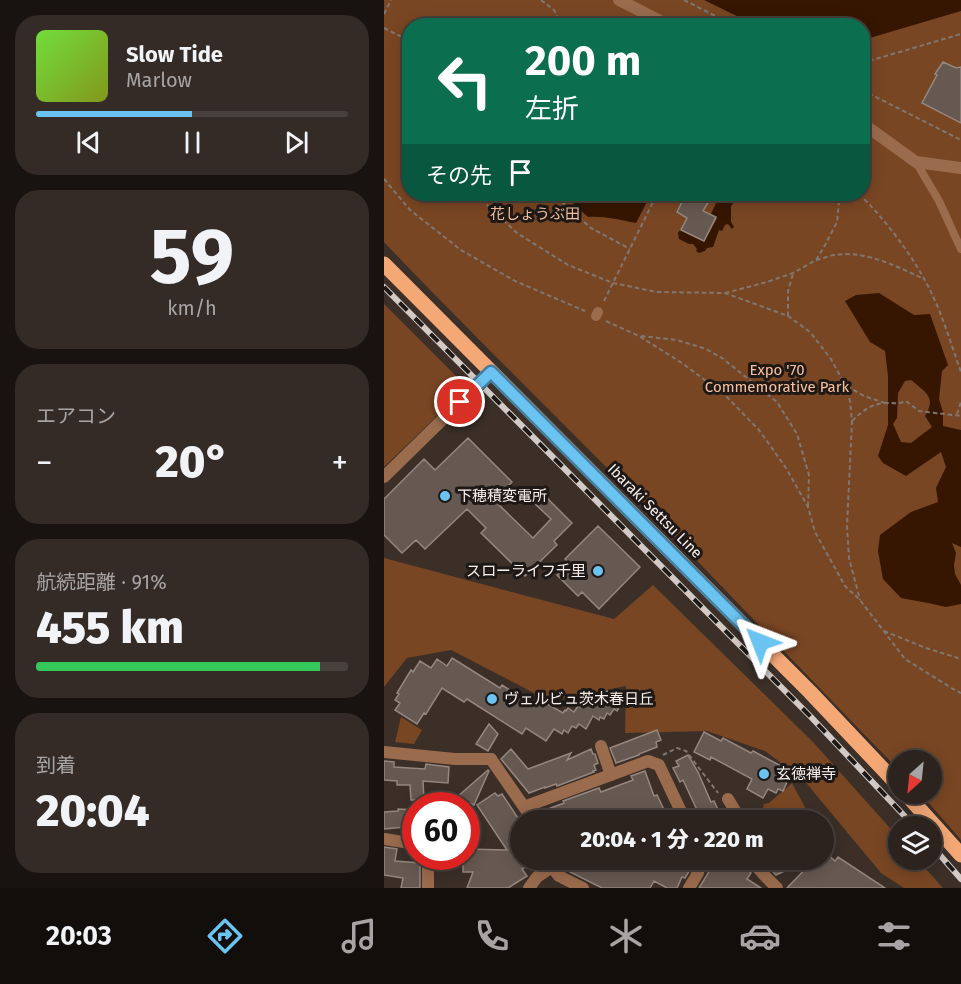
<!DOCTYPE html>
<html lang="ja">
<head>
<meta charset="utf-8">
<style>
	body { margin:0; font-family:"Fira Sans","Noto Sans JP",sans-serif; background:#342b27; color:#f1f3f6; height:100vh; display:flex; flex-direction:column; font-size:22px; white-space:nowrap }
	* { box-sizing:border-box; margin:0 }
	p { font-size:20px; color:#a6a4a4 }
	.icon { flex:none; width:33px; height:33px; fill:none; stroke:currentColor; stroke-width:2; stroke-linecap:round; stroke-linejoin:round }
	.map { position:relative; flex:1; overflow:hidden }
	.details { display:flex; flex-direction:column; gap:15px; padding:15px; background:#181310; width:384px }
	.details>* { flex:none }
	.guide { position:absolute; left:18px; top:18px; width:468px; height:183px; border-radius:24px; box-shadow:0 3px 15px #0003,0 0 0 2px #48403c; background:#0b6e4f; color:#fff; overflow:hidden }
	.needle { width:39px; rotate:207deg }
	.fabs { position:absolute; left:504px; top:750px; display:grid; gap:12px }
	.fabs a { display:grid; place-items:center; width:54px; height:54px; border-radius:50%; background:#2c231e; box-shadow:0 3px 15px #0003,0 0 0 2px #48403c; font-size:30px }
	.speed { position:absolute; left:18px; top:792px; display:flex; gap:12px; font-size:30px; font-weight:700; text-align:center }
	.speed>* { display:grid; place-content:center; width:78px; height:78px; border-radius:50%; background:#2c231e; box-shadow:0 3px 15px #0003,0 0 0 2px #48403c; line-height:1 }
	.speed .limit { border:9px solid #d22; background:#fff; color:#111 }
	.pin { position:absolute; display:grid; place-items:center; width:51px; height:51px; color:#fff; margin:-26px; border:3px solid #fff; border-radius:50%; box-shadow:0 2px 6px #0007 }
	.me { position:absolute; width:66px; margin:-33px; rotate:315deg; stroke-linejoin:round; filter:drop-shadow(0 0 4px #0008) }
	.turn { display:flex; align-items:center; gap:21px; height:126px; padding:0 24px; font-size:27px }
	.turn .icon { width:78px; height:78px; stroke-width:2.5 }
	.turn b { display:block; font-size:42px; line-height:51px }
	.then { display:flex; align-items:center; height:57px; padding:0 24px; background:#0003; gap:12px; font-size:22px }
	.big { font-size:45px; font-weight:800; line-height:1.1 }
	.details .widget { flex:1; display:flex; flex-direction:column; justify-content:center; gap:9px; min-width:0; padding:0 21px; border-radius:24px; background:#342b27 }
	.details .dial { align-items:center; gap:0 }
	.dial b { font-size:78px; line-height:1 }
	.song { display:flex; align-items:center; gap:18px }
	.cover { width:72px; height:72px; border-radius:9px; background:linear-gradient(135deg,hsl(100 70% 55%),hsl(70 70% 35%)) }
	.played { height:6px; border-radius:3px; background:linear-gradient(90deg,#6bc3f2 50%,#48403c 50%) }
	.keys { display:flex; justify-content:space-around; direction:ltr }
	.heat { display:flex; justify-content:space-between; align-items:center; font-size:33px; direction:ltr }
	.charge { height:9px; border-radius:4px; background:linear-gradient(90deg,#34c759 91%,#48403c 0) }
	.trip { position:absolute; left:126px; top:810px; width:324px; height:60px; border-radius:30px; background:#2c231e; box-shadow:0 3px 15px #0003,0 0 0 2px #48403c; font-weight:800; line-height:60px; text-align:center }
	.menu { display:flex; height:96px; justify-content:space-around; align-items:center; background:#120e0c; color:#a6a4a4 }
	.menu .icon { width:42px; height:42px }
	.menu .on { color:#6bc3f2 }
	.menu b { font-size:27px; color:#f1f3f6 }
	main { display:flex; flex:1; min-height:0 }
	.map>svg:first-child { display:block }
	.green { fill:#794623; fill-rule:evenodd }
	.water { fill:#361600; fill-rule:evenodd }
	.building { fill:#665951; stroke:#95877f; stroke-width:1.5 }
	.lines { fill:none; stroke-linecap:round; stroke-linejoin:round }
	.path { stroke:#817771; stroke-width:2; stroke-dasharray:4.5 3; stroke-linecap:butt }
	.service { stroke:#9a6b4d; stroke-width:8 }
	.pedestrian { stroke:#9a6b4d; stroke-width:10 }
	.minor { stroke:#9a6b4d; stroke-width:12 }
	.tertiary { stroke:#9a6b4d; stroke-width:12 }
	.primary { stroke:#f4a876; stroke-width:15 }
	.rail-casing { stroke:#d3cac6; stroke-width:6 }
	.rail { stroke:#1e1916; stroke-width:4; stroke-dasharray:11; stroke-linecap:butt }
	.route-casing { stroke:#467f9d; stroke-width:15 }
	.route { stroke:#6bc3f2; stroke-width:10 }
	.poi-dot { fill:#6bc3f2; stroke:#1e1916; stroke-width:2 }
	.labels { text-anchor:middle; stroke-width:6; stroke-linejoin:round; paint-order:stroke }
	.park-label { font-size:15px; fill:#f9c19e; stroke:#1e1916 }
	.poi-label { font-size:15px; fill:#f8f0ec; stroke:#1e1916; text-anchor:start }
	.street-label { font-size:15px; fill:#f8f0ec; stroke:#1e1916 }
</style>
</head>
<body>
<main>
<section class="details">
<div class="widget">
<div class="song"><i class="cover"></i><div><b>Slow Tide</b><p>Marlow</p></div></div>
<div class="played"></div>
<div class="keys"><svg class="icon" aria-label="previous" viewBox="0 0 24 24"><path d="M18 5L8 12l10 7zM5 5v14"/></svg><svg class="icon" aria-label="pause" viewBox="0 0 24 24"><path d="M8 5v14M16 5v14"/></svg><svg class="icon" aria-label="next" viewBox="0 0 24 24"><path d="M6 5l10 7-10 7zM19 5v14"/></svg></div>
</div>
<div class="widget dial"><b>59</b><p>km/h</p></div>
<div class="widget"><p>エアコン</p>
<div class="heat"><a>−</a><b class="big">20°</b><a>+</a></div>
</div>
<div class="widget"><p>航続距離 · 91%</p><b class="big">455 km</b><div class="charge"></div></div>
<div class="widget"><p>到着</p><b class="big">20:04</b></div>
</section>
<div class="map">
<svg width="577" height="888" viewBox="0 0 577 888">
	<rect width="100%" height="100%" fill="#3b2f28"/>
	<path class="green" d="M0,0H577V840L537,794H548V760H514V769C418,671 323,570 227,472C151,395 74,320 0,242ZM26,26H478V194H26Z
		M0,304L83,387L0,467Z
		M0,558L230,619L269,585L429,742L514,837V860H534L559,888H520L497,873L419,779L381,751L323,731L241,733L242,686L180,698L152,694L67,650L23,658L0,687Z
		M17,717L38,730L30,744L11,742Z
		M408,783L424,813L421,820H370L377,817L380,804L385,803Z"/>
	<path class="water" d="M320,0H577V11L479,40L478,26L371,25Z
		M185,194H267L252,223C235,220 221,216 204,217L183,198Z
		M339,194H356L357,198L355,201H351L347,206V222L350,227L348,229L344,224L341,225L338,231L335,230L329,247L323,248L321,251L315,253L312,251L313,249L309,244H305L295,239L294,233L296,230L320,242L333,218L327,214L332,203H334Z
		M495,293L530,315L546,314L564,365L558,371L555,399L559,412V426L577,430V547L568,543L572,553L570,565L571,574L577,585V604L562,607L544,603L517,598L499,579L494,551L496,535L527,512L554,502L552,488L562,467L557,452L522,476L499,463L494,456L504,425V376L501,351L486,342L461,301L472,295ZM527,380C541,392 553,397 541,416L548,427L527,443L517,442L509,424L513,418L514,393L521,381Z"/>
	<path class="building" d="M559,62L572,68L577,67V123L538,103L553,75L551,74Z
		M302,194H329L319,211L332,217L320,241L297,230L303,218L293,212Z
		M84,438L128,482L119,491L122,493L112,502L149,538L167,519L148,501L157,492L188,523L170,541L173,545L141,576L97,533L102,528L83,509L41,549L32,540L18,553L0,535V499L40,459L51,470Z
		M214,526L256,567L215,609L198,592L194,596L173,575L185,563L181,559Z
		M68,658L116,688L118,685L151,706L155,699L179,713L181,710L182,711L184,708L190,712L194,706L197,707L204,695L215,702L223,691L239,701L233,711L230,709L226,715L223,713L220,719L216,717L215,720L209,716L202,729L195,724L192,728L188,726L184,733L180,730L178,734L170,729L162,741L142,728L138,734L83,699L80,702L58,688L42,714L40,713L33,724L11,710L16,703L11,700L15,694L13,693L27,670L29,672L36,661L47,668L53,659L63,666Z
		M105,724L114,734L104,751L92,744Z
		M273,730L277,740L272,742L273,747L255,754V755L232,763L226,748Z
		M320,732L337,741L339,738L367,753L369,751L397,766L395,769L402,773L400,776L403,782L399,791L394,789L392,793L384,789L379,798L363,789L368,779L327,757L326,760L310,752Z
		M127,749L144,769L187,753L183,760L207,749L209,754H211L214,763L210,765L212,770L209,771L210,772L173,786L172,784L161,788V787L145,793L117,759Z
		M304,755L314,772L327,802L330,801L337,816L328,820H313L308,812L313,810L299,780L296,782L289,768L295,766L292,761Z
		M0,761L10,762V767L41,769L42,764L65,767L64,783L39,781L40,800H27L26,785H13V781L0,780Z
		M104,770L105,771L90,805L73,797Z
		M261,771L270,796L273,795L282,814L268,820H163L159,811L180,803L179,801L215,788L217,792L249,780L247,776Z
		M111,793L114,796L118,794L136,821V860H152L138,869L143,876L124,888H83L89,872H79V856H82V849L123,850L93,805Z
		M14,809L32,810V826L0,829V812L14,811Z
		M0,847L13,849L11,861L36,863V888H17L19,878L0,875Z
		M440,851L451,861L454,857L501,888H403L430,860H440Z
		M204,860L215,865L218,860H307L305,864L307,865L305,868L306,870L301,878L298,877L293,888H283L270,881L266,888H218L186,872L188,868L193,865L197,863L201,865Z
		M332,860H350L362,866L367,873L363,879L377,888H315Z
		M388,860H423L392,875L383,865Z"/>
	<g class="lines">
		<path class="path" d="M157,0L170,10L178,26
			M300,0L351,26
			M0,14L7,0
			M83,26L88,22L130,18L166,26
			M0,28L26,41
			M478,63L577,34
			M478,90L577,140
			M0,179L26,210L77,250L131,281L201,311
			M92,194L100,202L133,233L184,265L229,283L273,292L341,293L404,316L426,332L447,359L461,385L466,401L468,421L463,526L465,558L476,600
			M125,194L137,201L144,194
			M165,194L179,203L207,228L246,249
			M475,194C502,220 532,260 548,294C559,317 568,347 577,372
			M100,202L104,194
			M432,260C438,259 444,256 450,255C481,250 512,266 540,279
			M0,287L86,375
			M341,293L383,282L409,273L432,260L440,247L453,222L455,201L454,194
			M220,301L273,194
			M404,316V291L409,274
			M222,321L255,336L298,363L341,395L375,430L402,468L424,507L431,532L461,586L476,600L521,659L569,689L577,693
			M257,336L293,340L322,349L338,358L393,402L413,434L425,475L424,507
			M463,386L480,396L501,403
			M103,392L435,725L529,826
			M573,414L577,402
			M468,421C479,411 486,404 502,403C510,403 515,404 522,401L535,411L577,416
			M500,631L542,648L577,659
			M279,755L293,748L302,751L334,793
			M548,846L577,880"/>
		<path class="service" d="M532,162L555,201L577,249"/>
		<path class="pedestrian" d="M212,316L214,312"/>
		<path class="minor" d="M235,0L286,26
			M478,123L532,162L577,168
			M0,477L107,372
			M217,746L227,775
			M0,752L71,759H107
			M344,799L353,814L354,820
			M291,820L299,817
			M0,839L32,844
			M44,856V888
			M187,860L168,867L175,876L199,888
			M367,860L382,877L393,888"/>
		<path class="tertiary" d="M107,759L149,820
			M140,807L264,761L275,765L301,820
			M145,888L153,877L168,867L166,860
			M305,888L314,873L317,860"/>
		<path class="primary" d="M0,264L426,692L514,785
			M522,794L577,855"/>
		<defs>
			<path id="rail" d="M0,287L427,717L530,826
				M548,846L577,879"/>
		</defs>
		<use href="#rail" class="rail-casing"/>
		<use href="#rail" class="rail"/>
	</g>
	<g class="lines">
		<defs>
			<path id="route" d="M76,402L107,372L376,642"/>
		</defs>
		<use href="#route" class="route-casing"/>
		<use href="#route" class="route"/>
	</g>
	<g class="poi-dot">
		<circle cx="61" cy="496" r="6"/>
		<circle cx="214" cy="571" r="6"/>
		<circle cx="108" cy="699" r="6"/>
		<circle cx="380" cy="774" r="6"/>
	</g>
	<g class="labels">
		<g class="park-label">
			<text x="151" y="219">花しょうぶ田</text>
			<text x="393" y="375">Expo '70<tspan x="393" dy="17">Commemorative Park</tspan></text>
		</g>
		<g class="poi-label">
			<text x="73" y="501">下穂積変電所</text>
			<text x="202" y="576" text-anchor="end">スローライフ千里</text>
			<text x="120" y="704">ヴェルビュ茨木春日丘</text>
			<text x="392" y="779">玄徳禅寺</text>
		</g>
		<g class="street-label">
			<text transform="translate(271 511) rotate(45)" y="5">Ibaraki Settsu Line</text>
		</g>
	</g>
</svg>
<div class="fabs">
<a><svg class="needle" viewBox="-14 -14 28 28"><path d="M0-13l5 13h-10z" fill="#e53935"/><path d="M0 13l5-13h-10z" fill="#a6a4a4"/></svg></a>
<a><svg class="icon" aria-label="layers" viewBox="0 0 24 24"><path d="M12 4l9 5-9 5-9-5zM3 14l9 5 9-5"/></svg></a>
</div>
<div class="speed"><div class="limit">60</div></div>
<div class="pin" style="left:76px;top:402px;background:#d93025"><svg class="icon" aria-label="arrive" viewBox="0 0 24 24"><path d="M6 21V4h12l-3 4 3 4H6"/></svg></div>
<svg class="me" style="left:376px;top:642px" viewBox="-20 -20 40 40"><path d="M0-17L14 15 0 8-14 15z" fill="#6bc3f2" stroke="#fff" stroke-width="4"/></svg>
<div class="trip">20:04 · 1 分 · 220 m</div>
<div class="guide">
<div class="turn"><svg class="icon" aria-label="left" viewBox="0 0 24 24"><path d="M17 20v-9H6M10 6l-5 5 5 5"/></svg><div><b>200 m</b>左折</div></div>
<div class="then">その先<svg class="icon" aria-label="arrive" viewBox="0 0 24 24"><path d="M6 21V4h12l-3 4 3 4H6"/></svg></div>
</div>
</div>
</main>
<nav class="menu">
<b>20:03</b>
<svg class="icon on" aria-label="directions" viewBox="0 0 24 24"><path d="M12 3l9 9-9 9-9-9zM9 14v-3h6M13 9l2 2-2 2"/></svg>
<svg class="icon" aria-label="music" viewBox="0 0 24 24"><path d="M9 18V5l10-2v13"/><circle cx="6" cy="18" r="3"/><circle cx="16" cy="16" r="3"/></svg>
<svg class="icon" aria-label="phone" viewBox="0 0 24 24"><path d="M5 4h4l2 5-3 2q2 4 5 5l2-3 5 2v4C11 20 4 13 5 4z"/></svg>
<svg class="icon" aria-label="climate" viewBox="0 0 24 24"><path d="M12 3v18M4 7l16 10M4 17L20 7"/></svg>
<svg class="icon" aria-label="car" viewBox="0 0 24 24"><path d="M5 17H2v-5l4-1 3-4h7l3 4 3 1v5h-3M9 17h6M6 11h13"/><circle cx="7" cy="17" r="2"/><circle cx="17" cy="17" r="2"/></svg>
<svg class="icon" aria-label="filters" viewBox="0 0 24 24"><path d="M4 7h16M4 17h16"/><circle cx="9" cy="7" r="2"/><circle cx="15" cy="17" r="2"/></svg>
</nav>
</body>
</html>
